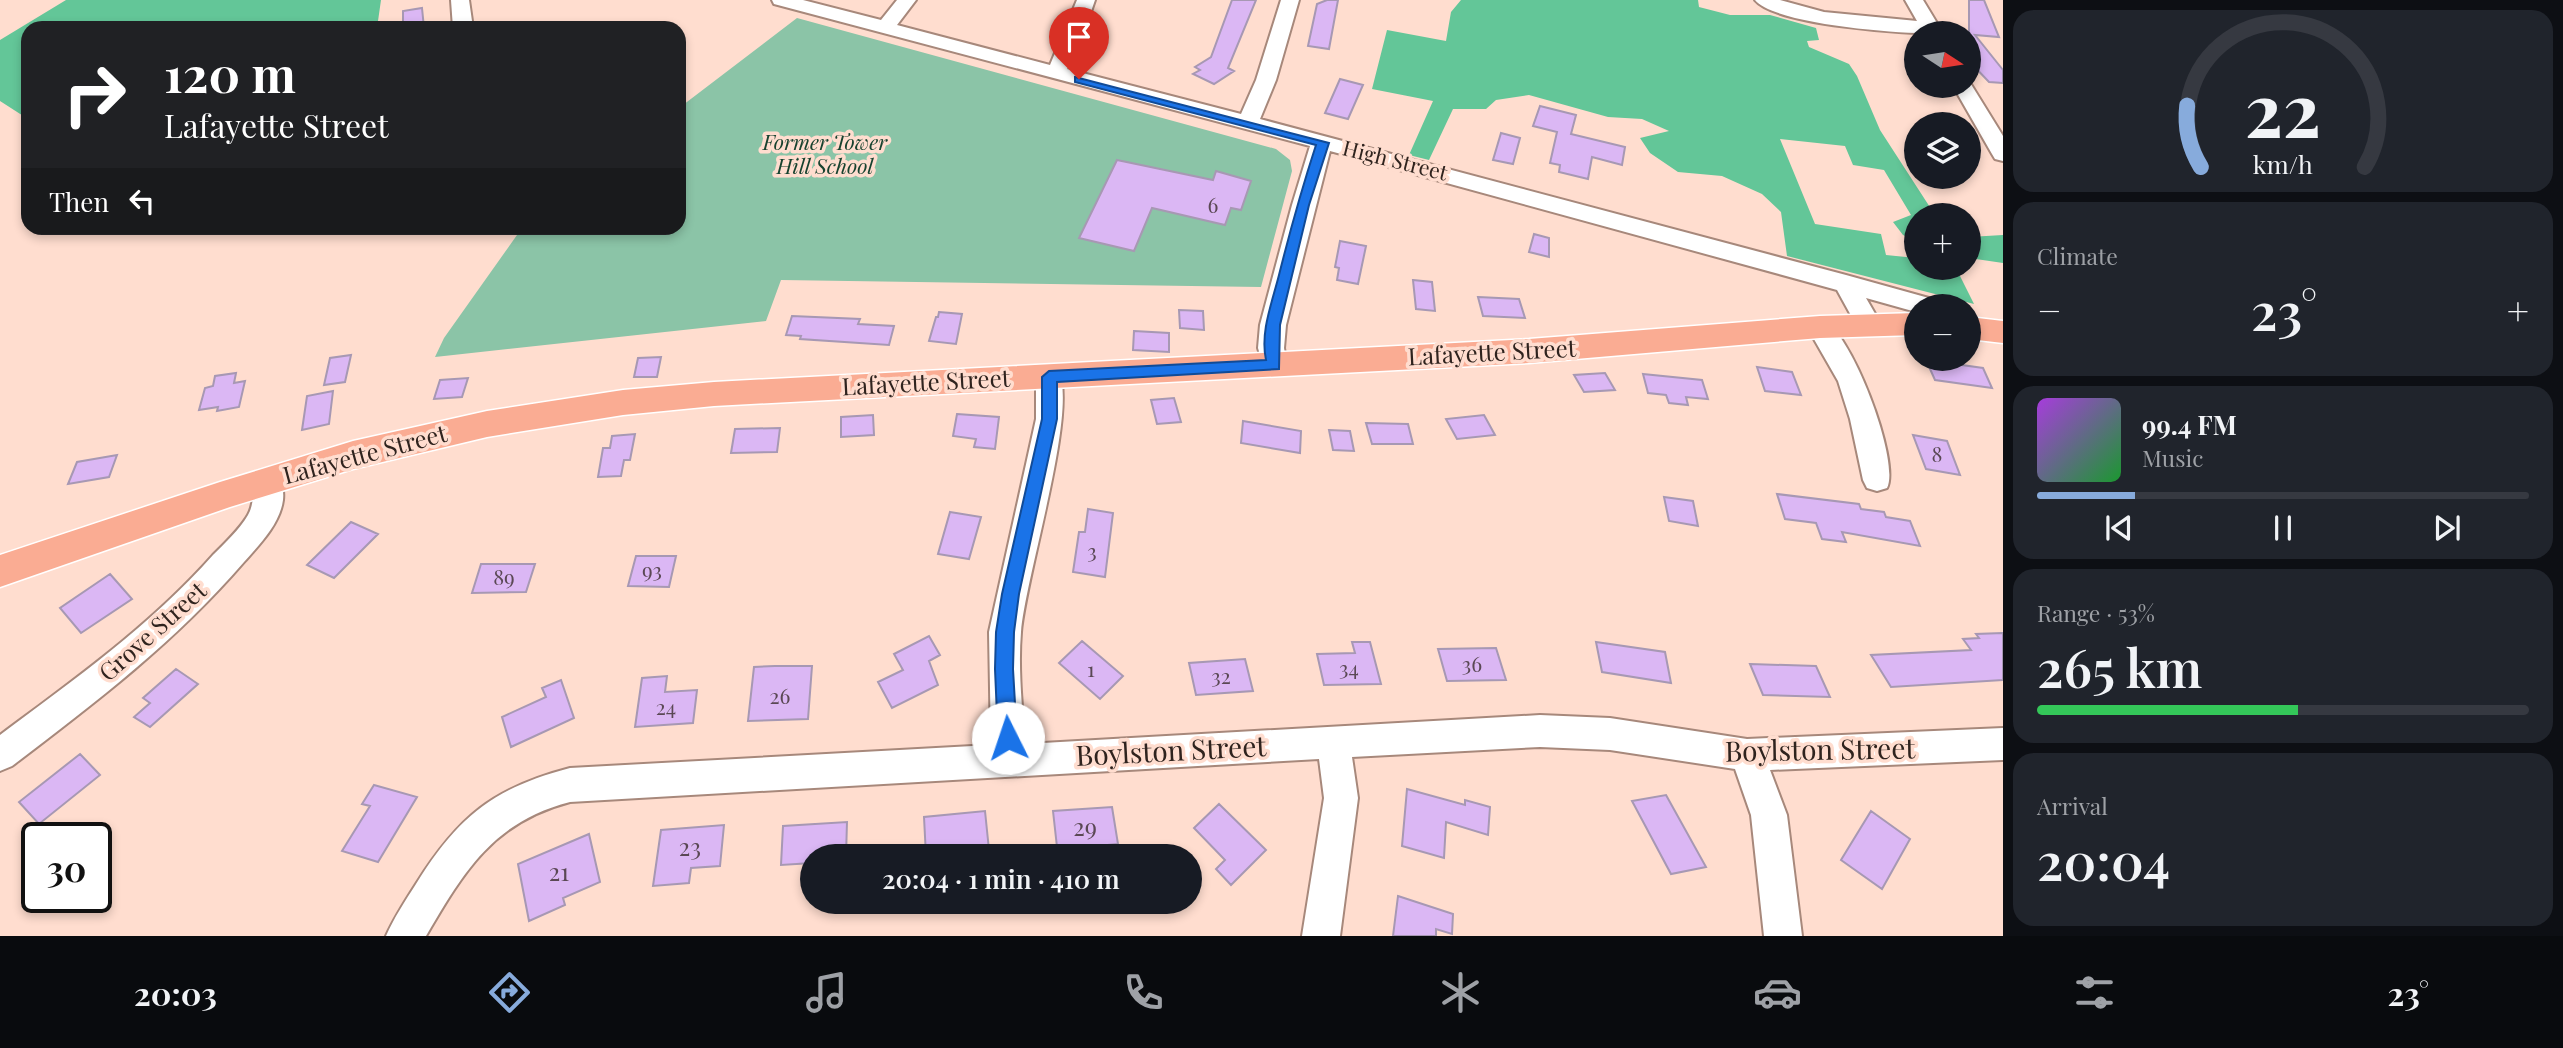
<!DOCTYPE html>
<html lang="en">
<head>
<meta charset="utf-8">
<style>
	body { margin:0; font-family:"Playfair Display",serif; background:#20242c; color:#f1f3f6; height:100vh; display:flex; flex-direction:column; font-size:26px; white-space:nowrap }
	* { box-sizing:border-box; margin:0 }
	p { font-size:23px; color:#9ea1a6 }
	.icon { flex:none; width:38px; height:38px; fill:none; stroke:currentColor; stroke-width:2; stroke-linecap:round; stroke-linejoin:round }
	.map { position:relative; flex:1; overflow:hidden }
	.sheet { display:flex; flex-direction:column; gap:10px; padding:10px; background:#0d0f14; width:560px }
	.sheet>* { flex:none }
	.top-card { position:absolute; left:21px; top:21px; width:665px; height:214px; border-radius:21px; box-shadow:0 4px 10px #0003; background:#202124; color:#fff; overflow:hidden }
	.needle { width:46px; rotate:102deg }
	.controls { position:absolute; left:1904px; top:21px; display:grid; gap:14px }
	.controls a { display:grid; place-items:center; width:77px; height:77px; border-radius:50%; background:#171b24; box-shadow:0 4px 10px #0003; font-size:35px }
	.speed { position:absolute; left:21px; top:822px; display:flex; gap:14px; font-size:35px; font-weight:700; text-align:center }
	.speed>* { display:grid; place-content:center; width:91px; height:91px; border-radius:50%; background:#171b24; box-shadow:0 4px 10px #0003; line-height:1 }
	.speed .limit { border:4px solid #111; border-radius:10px; background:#fff; color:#111 }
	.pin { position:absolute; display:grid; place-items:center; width:60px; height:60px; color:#fff; margin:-72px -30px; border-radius:50% 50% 50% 0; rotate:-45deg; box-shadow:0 0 7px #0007 }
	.pin .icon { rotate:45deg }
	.me { position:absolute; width:77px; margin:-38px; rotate:356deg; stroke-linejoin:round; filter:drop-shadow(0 0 5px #0008) }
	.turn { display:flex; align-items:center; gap:24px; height:147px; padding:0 28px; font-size:32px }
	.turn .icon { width:91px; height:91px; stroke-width:2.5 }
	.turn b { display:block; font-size:49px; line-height:60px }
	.then { display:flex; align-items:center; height:66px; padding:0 28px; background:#0003; gap:14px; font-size:26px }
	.big { font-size:52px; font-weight:600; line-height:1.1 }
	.sheet .widget { flex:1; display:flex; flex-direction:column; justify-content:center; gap:10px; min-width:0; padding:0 24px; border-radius:21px; background:#20242c }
	.sheet .dial { align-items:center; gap:0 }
	.dial svg { height:182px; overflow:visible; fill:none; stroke:#363941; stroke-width:7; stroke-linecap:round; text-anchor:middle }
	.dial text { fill:#f1f3f6; stroke:none }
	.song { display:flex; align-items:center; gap:21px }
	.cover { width:84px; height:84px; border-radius:10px; background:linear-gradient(135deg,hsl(280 70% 55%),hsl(130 70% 35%)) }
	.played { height:7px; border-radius:4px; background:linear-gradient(90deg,#87abdc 20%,#363941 20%) }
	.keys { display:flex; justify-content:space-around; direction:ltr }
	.heat { display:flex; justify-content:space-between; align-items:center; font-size:38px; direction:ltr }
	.charge { height:10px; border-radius:5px; background:linear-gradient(90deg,#34c759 53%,#363941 0) }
	.trip { position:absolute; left:800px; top:844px; width:402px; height:70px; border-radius:35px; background:#171b24; box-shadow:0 4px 10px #0003; font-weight:600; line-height:70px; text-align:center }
	.tabs { display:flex; height:112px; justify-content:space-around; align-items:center; background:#090b0e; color:#9ea1a6 }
	.tabs .icon { width:49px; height:49px }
	.tabs .active { color:#87abdc }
	.tabs b { font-size:32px; color:#f1f3f6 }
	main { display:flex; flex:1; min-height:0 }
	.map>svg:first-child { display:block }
	.green { fill:#8bc4a7 }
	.forest { fill:#63c698 }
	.building { fill:#dbb7f4; stroke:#a798b3; stroke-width:2 }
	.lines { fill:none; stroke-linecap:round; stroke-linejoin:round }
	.minor-casing { stroke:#a7887b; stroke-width:4 }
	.major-casing { stroke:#fff; stroke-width:3 }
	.minor { fill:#fff; fill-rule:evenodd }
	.major { fill:#faac93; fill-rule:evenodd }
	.route { fill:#1a73e8; stroke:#114b97; stroke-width:2 }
	.labels { text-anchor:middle; stroke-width:7; stroke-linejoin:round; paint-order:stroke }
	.far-park-label { font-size:21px; font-style:italic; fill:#17422f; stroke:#ffddcf }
	.far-street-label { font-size:21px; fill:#2f231e; stroke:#ffddcf }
	.number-label { font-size:21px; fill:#5a4854 }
	.street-label { font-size:24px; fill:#2f231e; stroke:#ffddcf }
	.near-number-label { font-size:24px; fill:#5a4854 }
	.near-street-label { font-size:28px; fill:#2f231e; stroke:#ffddcf }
</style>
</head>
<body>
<main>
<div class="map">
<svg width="2003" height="936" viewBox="0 0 2003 936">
	<rect width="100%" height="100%" fill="#ffddcf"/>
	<path class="green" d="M797,18L1276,149L1290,160L1292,171L1261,287L781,280L766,321L435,357L444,338L522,228H679V108Z"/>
	<path class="forest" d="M66,0H381L377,28H28V119L0,101V40Z
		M1461,0H1698L1699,7L1730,15H1770L1816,28L1819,40L1807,41L1809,47L1849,64L1857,76L1880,130L1935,215H1916V241L1903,235L1893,222L1911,215L1884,170L1853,165L1845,146L1780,139L1815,224L1881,234L1886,255L1916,258V268H1956L1974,304L1787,256L1781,212L1762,194L1722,176L1678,172L1650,153L1640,138L1669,131L1642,119L1608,117L1529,95L1496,100L1486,109H1453L1429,160L1409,155L1433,101L1372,89L1387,30L1446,41L1451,12Z
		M2003,235V263L1969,258V237Z"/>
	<path class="building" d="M1232,0H1256L1228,68L1234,71L1214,84L1193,74L1200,70L1195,67L1211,57Z
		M1327,0H1338L1329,49L1308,46L1317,4Z
		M1969,0H1984L1999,37L1975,35L2003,70V83L1989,82L1969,61Z
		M422,8L424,28H403V11Z
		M1340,79L1363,85L1348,119L1325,113Z
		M1540,106L1576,115L1571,134L1625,147L1622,165L1592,157L1588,179L1559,172L1560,165L1550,163L1557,132L1533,126Z
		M1501,133L1520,138L1513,164L1493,160Z
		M1117,160L1213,180L1216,171L1251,181L1241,210L1231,208L1225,225L1152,208L1134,251L1079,238Z
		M1534,234L1549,238V257L1529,252Z
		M1340,241L1366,246L1358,284L1337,280L1339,268L1335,267Z
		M1413,280L1432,282L1435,311L1416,309Z
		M1478,297L1519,299L1525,318L1483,316Z
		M1179,310L1203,311L1204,330L1180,328Z
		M939,312L962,314L956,344L929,341L936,317H938Z
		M792,316L860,319L858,324L894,326L889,345L800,339L801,336L786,335Z
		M1134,331L1169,333V352L1133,350Z
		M351,355L345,382L324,385L330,358Z
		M661,357L657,377H634L638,358Z
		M1926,360L1983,368L1992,388L1935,380Z
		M1757,367L1792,372L1801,395L1765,391Z
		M236,373L234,383L245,381L239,407L217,411L218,407L199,410L205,388L213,386L215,376Z
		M1605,373L1615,390L1584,392L1574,375Z
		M1643,374L1702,380L1708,399L1686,397L1688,405L1669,403L1666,395L1648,393Z
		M468,378L462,397L434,399L440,380Z
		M333,391L329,424L302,430L307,396Z
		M1174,398L1181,422L1157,424L1151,400Z
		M957,414L999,417L995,449L974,447L976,439L953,436Z
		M873,415L874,435L841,437V417Z
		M1484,415L1495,435L1457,439L1446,419Z
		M1243,421L1301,431L1300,453L1241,443Z
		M1366,423L1408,424L1413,444H1372Z
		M780,428L777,452L731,453L735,429Z
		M1329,430L1350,431L1354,451L1333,450Z
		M635,434L630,460H624L621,476L598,477L603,448H610L612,436Z
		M1913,435L1947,441L1960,475L1926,469Z
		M117,455L109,477L68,484L77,462Z
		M1777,494L1859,504L1861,509L1884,512L1886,517L1910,521L1920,546L1842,532L1846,542L1822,539L1816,523L1785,519Z
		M1664,497L1693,501L1698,526L1669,521Z
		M1088,509L1113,513L1105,577L1073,572L1079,532H1085Z
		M950,512L981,517L969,559L938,554Z
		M351,522L378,534L334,578L307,565Z
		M636,556H676L669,587L628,586Z
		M481,564H535L526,592L472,593Z
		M110,574L132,599L81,633L60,608Z
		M2003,633V680L1891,687L1871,655L1971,650L1963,639L1979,638L1976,634Z
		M929,636L940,655L929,661L938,685L892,708L878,682L903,670L894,654Z
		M1082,641L1123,676L1100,699L1059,663Z
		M1352,642H1370L1381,684L1324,685L1317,654L1355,653Z
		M1596,642L1665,652L1671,683L1602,672Z
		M1496,648L1506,680L1447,681L1438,649Z
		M1245,659L1253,691L1196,695L1189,663Z
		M1750,664L1816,666L1830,697L1763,695Z
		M775,666H812L808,719L748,721L754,667Z
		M176,669L198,684L150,727L134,717L150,703L143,698Z
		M667,676L665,692L697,690L693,723L635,727L642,678Z
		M561,680L574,718L511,747L502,717L546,697L542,688Z
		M80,754L100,775L39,824L19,802Z
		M374,785L417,797L378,862L342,851L370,806L362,804Z
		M1407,789L1465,805V800L1490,807L1488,835L1446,822L1444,858L1402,846Z
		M1666,795L1706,867L1671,874L1632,801Z
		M1219,804L1266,850L1231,885L1216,869L1225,860L1194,828Z
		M1112,807L1118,844L1076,848L1077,856H1058L1053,811Z
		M985,811L989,850L926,856L924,817Z
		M1871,811L1910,839L1882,889L1841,860Z
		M847,822L846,856H812V863L781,865L783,826Z
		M724,825L720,866L691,868L689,883L653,886L661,830Z
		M589,834L600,882L563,898L565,905L529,921L518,864Z
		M1398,896L1453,914L1452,934L1436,929V936H1393Z"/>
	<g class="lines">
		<defs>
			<path id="minor" d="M451,0H469L473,28H453Z
				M772,0H803L881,20L897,0H916L897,25L1050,65L1077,0H1095L1076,55L1067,69L1241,114L1256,80L1281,0H1299L1276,80L1260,119L1846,275L1936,300L1939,306H1916V312L1866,298L1881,324L1877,330L1868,333L1859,330L1837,290L1330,151L1286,325L1284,348L1287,365L1283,372L1274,374L1265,372L1258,348L1260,325L1292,205L1310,146L774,4Z
				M1755,0H1780L1824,12L1917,21L1905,0H1923L1943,33C1909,35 1775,25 1755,0Z
				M1969,81L2003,136V161L1995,159L1992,154L1953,86H1969Z
				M1820,318C1850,327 1901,462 1887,488L1877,491L1867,488L1863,480L1850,419L1838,381L1807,327L1811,321Z
				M1049,367L1058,370C1079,408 1025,578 1021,632C1018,668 1022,707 1025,744L1540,715L1610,718L1747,739L2003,728V760L1770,770L1787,815L1802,936H1764L1751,815L1735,769L1610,750L1540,747L1352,757L1358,798L1340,936H1302L1324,798L1319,759L570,802C493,822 464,871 426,936H386C394,918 405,901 416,884C458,817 493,788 570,768L991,745L989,632L1036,419V377L1040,370Z
				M268,471L278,474C282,482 284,491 283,500C280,524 259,545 244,562C174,643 96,702 12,766L0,771V735C75,679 151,625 213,555C225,543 240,529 248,515C256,501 251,487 258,474Z"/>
			<path id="major" d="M1916,313V335L1820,338L1529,363L714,406L623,415L487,437L353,469L230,507L0,587V555L220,482L353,441L487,411L623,390L714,382L1529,339L1820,316Z
				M1969,317L2003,321V343L1969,339Z"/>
		</defs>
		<use href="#minor" class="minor-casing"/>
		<use href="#major" class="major-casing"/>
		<use href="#minor" class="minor"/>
		<use href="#major" class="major"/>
	</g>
	<path class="route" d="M1075,77L1329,143L1309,205L1280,325L1279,369L1057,382V419L1019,594L1014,632L1013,669L1017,738L1015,744L1008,747L1001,744L998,738L995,669L996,632L1002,594L1042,419V377L1049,371L1266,360C1260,332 1272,303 1279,275C1290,231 1302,188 1316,145L1075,82Z"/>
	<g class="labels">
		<g class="far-park-label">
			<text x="825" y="150">Former Tower<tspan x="825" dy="24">Hill School</tspan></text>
		</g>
		<g class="far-street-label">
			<text transform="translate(1395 161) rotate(14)" y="7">High Street</text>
		</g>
		<g class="number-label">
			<text x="1213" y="213">6</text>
			<text x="1937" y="462">8</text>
			<text x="1092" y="559">3</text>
			<text x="652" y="578">93</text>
			<text x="504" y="585">89</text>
			<text x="1472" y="672">36</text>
			<text x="1349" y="676">34</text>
			<text x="1091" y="677">1</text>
			<text x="1221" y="684">32</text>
			<text x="780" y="704">26</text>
			<text x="666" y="715">24</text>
		</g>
		<g class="street-label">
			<text transform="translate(1492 353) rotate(-3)" y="8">Lafayette Street</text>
			<text transform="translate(926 383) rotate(-3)" y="8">Lafayette Street</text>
			<text transform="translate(365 455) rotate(-15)" y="8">Lafayette Street</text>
			<text transform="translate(153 632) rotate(-42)" y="8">Grove Street</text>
		</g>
		<g class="near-number-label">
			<text x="1085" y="836">29</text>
			<text x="690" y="856">23</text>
			<text x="559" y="881">21</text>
		</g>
		<g class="near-street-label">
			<text transform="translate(1820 750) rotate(-1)" y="10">Boylston Street</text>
			<text transform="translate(1171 751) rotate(-3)" y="10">Boylston Street</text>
		</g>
	</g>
</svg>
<div class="controls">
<a><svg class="needle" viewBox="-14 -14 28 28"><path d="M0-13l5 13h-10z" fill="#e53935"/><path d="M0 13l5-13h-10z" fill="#9ea1a6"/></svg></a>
<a><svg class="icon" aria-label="layers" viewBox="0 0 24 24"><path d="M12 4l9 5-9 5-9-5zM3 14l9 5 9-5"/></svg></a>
<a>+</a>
<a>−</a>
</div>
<div class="speed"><div class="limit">30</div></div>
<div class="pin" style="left:1079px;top:79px;background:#d93025"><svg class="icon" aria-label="arrive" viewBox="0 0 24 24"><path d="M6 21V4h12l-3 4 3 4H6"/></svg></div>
<svg class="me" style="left:1008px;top:738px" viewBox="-20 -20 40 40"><circle r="19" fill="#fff"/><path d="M0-13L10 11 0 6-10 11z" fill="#1a73e8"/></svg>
<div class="trip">20:04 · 1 min · 410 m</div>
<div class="top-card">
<div class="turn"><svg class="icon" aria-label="right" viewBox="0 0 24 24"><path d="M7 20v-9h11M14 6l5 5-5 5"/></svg><div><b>120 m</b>Lafayette Street</div></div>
<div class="then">Then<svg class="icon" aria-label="left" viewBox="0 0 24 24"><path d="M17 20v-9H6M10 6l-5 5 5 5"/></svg></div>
</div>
</div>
<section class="sheet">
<div class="widget dial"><svg viewBox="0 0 100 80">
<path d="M14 69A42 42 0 1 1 86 69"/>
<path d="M14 69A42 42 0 0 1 8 42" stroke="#87abdc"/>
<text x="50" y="56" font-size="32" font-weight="700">22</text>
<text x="50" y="72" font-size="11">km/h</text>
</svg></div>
<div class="widget"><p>Climate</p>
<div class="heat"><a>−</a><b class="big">23°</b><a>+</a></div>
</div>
<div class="widget">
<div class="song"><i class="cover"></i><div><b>99.4 FM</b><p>Music</p></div></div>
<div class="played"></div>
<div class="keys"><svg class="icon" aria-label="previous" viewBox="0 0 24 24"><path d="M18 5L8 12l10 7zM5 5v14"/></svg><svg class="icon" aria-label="pause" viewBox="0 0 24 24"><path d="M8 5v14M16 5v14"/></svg><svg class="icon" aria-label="next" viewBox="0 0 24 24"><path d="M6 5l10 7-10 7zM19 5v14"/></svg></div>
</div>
<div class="widget"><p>Range · 53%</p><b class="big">265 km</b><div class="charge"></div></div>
<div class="widget"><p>Arrival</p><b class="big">20:04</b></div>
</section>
</main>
<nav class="tabs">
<b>20:03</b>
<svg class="icon active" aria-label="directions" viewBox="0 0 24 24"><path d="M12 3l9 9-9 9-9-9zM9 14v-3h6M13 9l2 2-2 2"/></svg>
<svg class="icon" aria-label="music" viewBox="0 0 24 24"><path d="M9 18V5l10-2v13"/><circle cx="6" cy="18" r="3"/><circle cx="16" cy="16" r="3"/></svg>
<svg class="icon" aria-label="phone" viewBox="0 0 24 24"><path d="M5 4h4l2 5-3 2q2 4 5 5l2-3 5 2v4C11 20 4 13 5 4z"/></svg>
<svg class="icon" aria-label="climate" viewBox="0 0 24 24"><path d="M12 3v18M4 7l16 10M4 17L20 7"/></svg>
<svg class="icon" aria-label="car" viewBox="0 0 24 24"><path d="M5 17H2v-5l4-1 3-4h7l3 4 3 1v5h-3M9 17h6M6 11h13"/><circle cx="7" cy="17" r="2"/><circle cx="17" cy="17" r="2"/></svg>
<svg class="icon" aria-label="filters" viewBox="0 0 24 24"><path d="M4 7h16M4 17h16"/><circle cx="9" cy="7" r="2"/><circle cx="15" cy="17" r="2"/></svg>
<b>23°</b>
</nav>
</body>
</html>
